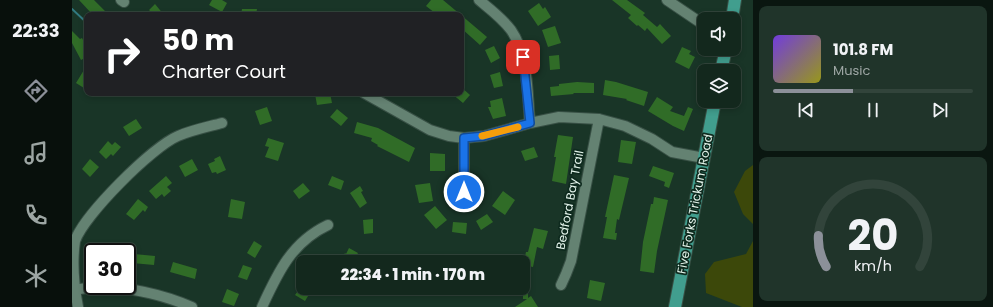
<!DOCTYPE html>
<html lang="en">
<head>
<meta charset="utf-8">
<style>
	body { margin:0; font-family:Poppins,sans-serif; background:#20342a; color:#f1f3f6; height:100vh; display:flex; flex-direction:column; font-size:15px; white-space:nowrap }
	* { box-sizing:border-box; margin:0 }
	p { font-size:13px; color:#9da6a4 }
	.icon { flex:none; width:22px; height:22px; fill:none; stroke:currentColor; stroke-width:2; stroke-linecap:round; stroke-linejoin:round }
	.map { position:relative; flex:1; overflow:hidden }
	.sheet { display:flex; flex-direction:column; gap:6px; padding:6px; background:#0a1610; width:240px }
	.sheet>* { flex:none }
	.banner { position:absolute; left:12px; top:12px; width:380px; height:84px; border-radius:8px; box-shadow:0 2px 6px #0003,0 0 0 1px #32443b; background:#202124; color:#fff; overflow:hidden }
	.buttons { position:absolute; left:625px; top:12px; display:grid; gap:8px }
	.buttons a { display:grid; place-items:center; width:44px; height:44px; border-radius:8px; background:#13281d; box-shadow:0 2px 6px #0003,0 0 0 1px #32443b; font-size:20px }
	.speed { position:absolute; left:12px; top:243px; display:flex; gap:8px; font-size:20px; font-weight:700; text-align:center }
	.speed>* { display:grid; place-content:center; width:52px; height:52px; border-radius:50%; background:#13281d; box-shadow:0 2px 6px #0003,0 0 0 1px #32443b; line-height:1 }
	.speed .limit { border:2px solid #111; border-radius:6px; background:#fff; color:#111 }
	.pin { position:absolute; display:grid; place-items:center; width:34px; height:34px; color:#fff; margin:-17px; border-radius:8px; box-shadow:0 2px 6px #0006 }
	.me { position:absolute; width:44px; margin:-22px; rotate:0deg; stroke-linejoin:round; filter:drop-shadow(0 0 3px #0008) }
	.turn { display:flex; align-items:center; gap:14px; height:84px; padding:0 12px; font-size:18px }
	.turn .icon { width:52px; height:52px; stroke-width:2.5 }
	.turn b { display:block; font-size:28px; line-height:34px }
	.sheet .card { flex:1; display:flex; flex-direction:column; justify-content:center; gap:6px; min-width:0; padding:0 14px; border-radius:8px; background:#20342a }
	.sheet .dial { align-items:center; gap:0 }
	.dial svg { height:104px; overflow:visible; fill:none; stroke:#32443b; stroke-width:7; stroke-linecap:round; text-anchor:middle }
	.dial text { fill:#f1f3f6; stroke:none }
	.song { display:flex; align-items:center; gap:12px }
	.cover { width:48px; height:48px; border-radius:6px; background:linear-gradient(135deg,hsl(260 70% 55%),hsl(60 70% 35%)) }
	.played { height:4px; border-radius:2px; background:linear-gradient(90deg,#8c9099 40%,#32443b 40%) }
	.keys { display:flex; justify-content:space-around; direction:ltr }
	.trip { position:absolute; left:224px; top:255px; width:234px; height:40px; border-radius:8px; background:#13281d; box-shadow:0 2px 6px #0003,0 0 0 1px #32443b; font-weight:800; line-height:40px; text-align:center }
	main { display:flex; flex:1; min-height:0 }
	.menu { display:flex; flex-direction:column; width:72px; justify-content:space-around; align-items:center; background:#08100c; color:#9da6a4 }
	.menu .icon { width:28px; height:28px }
	.menu .selected { color:#8c9099 }
	.menu b { font-size:18px; color:#f1f3f6 }
	.map>svg:first-child { display:block }
	.green { fill:#3c480a }
	.lines { fill:none; stroke-linecap:round; stroke-linejoin:round }
	.stream { stroke:#327a81; stroke-width:2 }
	.building { fill:#306c27 }
	.minor-casing { stroke:#385045; stroke-width:12 }
	.major-casing { stroke:#385045; stroke-width:14 }
	.minor { stroke:#648272; stroke-width:10 }
	.major { stroke:#419e8e; stroke-width:12 }
	.route-casing { stroke:#114b97; stroke-width:10 }
	.route { stroke:#1a73e8; stroke-width:7 }
	.slow { stroke:#f59e0b; stroke-width:7 }
	.labels { text-anchor:middle; stroke-width:3.5; stroke-linejoin:round; paint-order:stroke }
	.street-label { font-size:12px; fill:#e5f5ec; stroke:#0e2a1e }
</style>
</head>
<body>
<main>
<nav class="menu">
<b>22:33</b>
<svg class="icon selected" aria-label="directions" viewBox="0 0 24 24"><path d="M12 3l9 9-9 9-9-9zM9 14v-3h6M13 9l2 2-2 2"/></svg>
<svg class="icon" aria-label="music" viewBox="0 0 24 24"><path d="M9 18V5l10-2v13"/><circle cx="6" cy="18" r="3"/><circle cx="16" cy="16" r="3"/></svg>
<svg class="icon" aria-label="phone" viewBox="0 0 24 24"><path d="M5 4h4l2 5-3 2q2 4 5 5l2-3 5 2v4C11 20 4 13 5 4z"/></svg>
<svg class="icon" aria-label="climate" viewBox="0 0 24 24"><path d="M12 3v18M4 7l16 10M4 17L20 7"/></svg>
</nav>
<div class="map">
<svg width="681" height="307" viewBox="0 0 681 307">
	<rect width="100%" height="100%" fill="#193527"/>
	<path class="green" d="M681,165V224L671,214L662,192L673,171Z
		M681,241V307H670L634,293L633,274L642,262L674,254Z"/>
	<g class="lines">
		<path class="stream" d="M0,9L15,23"/>
	</g>
	<path class="building" d="M7,0H22L37,15H21Z
		M140,0H150L155,3L150,12L137,5Z
		M359,0H371L389,15H367L364,12L363,13L354,6Z
		M540,0H555L573,13L571,15L585,27L588,24L599,36L590,44L575,28L573,31L566,25L565,26L556,18L559,15Z
		M467,3L471,9L473,7L479,17L466,26L456,11Z
		M83,4L92,15H82L77,10Z
		M170,9H185L184,15H169Z
		M389,15L415,37L408,45L389,28Z
		M483,26L489,43L476,47L470,30Z
		M0,31L8,39L10,38L15,47V57L9,60L0,43Z
		M422,46L428,58L419,63L413,50Z
		M610,47L619,51L617,54L623,57L617,69L603,62Z
		M487,55L488,69L478,70L477,56Z
		M15,65V83L12,88L4,83Z
		M428,72L431,86L422,88L418,75Z
		M533,80L544,82L576,92L572,106L554,100L555,99L531,95Z
		M505,82L522,83V93H501L502,94L479,96L478,87L487,86V84Z
		M389,87L398,95L391,103L379,93H389Z
		M247,93H258L260,103L245,105L243,94Z
		M585,97L601,107L598,111L612,116L616,107L621,109L612,131L601,126L576,111Z
		M430,98L434,116L421,119L416,107H419L418,101Z
		M195,107L200,121L188,125L183,111Z
		M265,109L276,118L269,126L258,117Z
		M64,119L70,128L57,136L51,127Z
		M285,122L306,128L343,148L337,162L305,146L306,145L299,141L300,138L282,133Z
		M486,135L501,137L494,184L480,181L484,157H482Z
		M196,138L212,143L206,161L193,157L197,147L193,146Z
		M549,140L564,142L560,164L546,162Z
		M36,141L40,145L43,142L49,147L41,156L39,154L34,159L27,152Z
		M462,147L466,157L453,161L449,151Z
		M358,153L373,154V171H358Z
		M148,156L154,170L145,174L144,172L140,173L136,164L143,161L142,159Z
		M18,159L27,167L18,177L10,169Z
		M120,159L126,170L113,177L107,166Z
		M581,166L602,173L597,188L592,186L593,182L577,176Z
		M542,175L557,178L547,220L545,219L543,233H545L544,240L531,238L535,217H533Z
		M94,176L100,183L95,187L99,191L92,197L90,194L84,199L77,191Z
		M260,176L272,181L269,190L256,185Z
		M231,183L238,191L227,199L221,191Z
		M358,183L361,201L347,203L343,185Z
		M288,186L291,191L289,192L295,203L288,208L278,193Z
		M431,191L443,200L433,215L420,206Z
		M582,197L596,200L585,251L582,273L568,271L571,242L579,204H581Z
		M66,199L76,207L73,212L71,210L62,220L54,214Z
		M159,199L173,202L170,219L156,217Z
		M363,206L375,220L364,229L352,215Z
		M415,214L421,222L409,230L404,221Z
		M301,219V233L292,234L291,220Z
		M381,222L395,223L394,234L380,232Z
		M462,228L476,231L471,249L465,247L461,267L451,265L454,252H456Z
		M182,241L190,246L183,258L175,253Z
		M45,242V252H30V243Z
		M277,248L286,253L281,262H268L273,253L274,254Z
		M62,254L83,256L82,265L60,263Z
		M101,262L125,269L123,279L98,272Z
		M171,265L180,268L175,280L166,277Z
		M451,276H456V298L459,296L466,307H443L455,299H451Z
		M518,280L533,283L529,301L515,298Z
		M228,288H241L233,301L223,295Z
		M155,289L167,294L162,306L150,302Z"/>
	<g class="lines">
		<defs>
			<path id="minor" d="M49,0L52,2
				M407,0C418,9 430,18 439,30C457,56 455,93 458,123
				M595,0L632,25
				M292,93L358,130L377,136L392,138L412,136L458,123L487,117L527,119L553,126L580,139L600,152L632,158
				M392,192V138
				M489,285L494,274L499,261L527,119
				M0,290C42,283 82,291 120,307
				M6,307C2,286 0,262 3,241C12,215 80,147 106,136C120,130 135,127 150,123
				M190,307C206,272 220,242 256,225"/>
			<path id="major" d="M660,19L663,0
				M649,71L654,49
				M603,307L643,101"/>
		</defs>
		<use href="#minor" class="minor-casing"/>
		<use href="#major" class="major-casing"/>
		<use href="#minor" class="minor"/>
		<use href="#major" class="major"/>
	</g>
	<g class="lines">
		<defs>
			<path id="route" d="M392,192V138L412,136L458,123L451,57"/>
		</defs>
		<use href="#route" class="route-casing"/>
		<use href="#route" class="route"/>
		<path class="slow" d="M410,136L446,127"/>
	</g>
	<g class="labels">
		<g class="street-label">
			<text transform="translate(498 200) rotate(-79)" y="4">Bedford Bay Trail</text>
			<text transform="translate(623 204) rotate(-79)" y="4">Five Forks Trickum Road</text>
		</g>
	</g>
</svg>
<div class="buttons">
<a><svg class="icon" aria-label="sound" viewBox="0 0 24 24"><path d="M4 9h4l5-4v14l-5-4H4zM17 9q2 3 0 6"/></svg></a>
<a><svg class="icon" aria-label="layers" viewBox="0 0 24 24"><path d="M12 4l9 5-9 5-9-5zM3 14l9 5 9-5"/></svg></a>
</div>
<div class="speed"><div class="limit">30</div></div>
<div class="pin" style="left:451px;top:57px;background:#d93025"><svg class="icon" aria-label="arrive" viewBox="0 0 24 24"><path d="M6 21V4h12l-3 4 3 4H6"/></svg></div>
<svg class="me" style="left:392px;top:192px" viewBox="-20 -20 40 40"><circle r="17" fill="#1a73e8" stroke="#fff" stroke-width="3"/><path d="M0-11L8 9 0 5-8 9z" fill="#fff"/></svg>
<div class="trip">22:34 · 1 min · 170 m</div>
<div class="banner">
<div class="turn"><svg class="icon" aria-label="right" viewBox="0 0 24 24"><path d="M7 20v-9h11M14 6l5 5-5 5"/></svg><div><b>50 m</b>Charter Court</div></div>
</div>
</div>
<section class="sheet">
<div class="card">
<div class="song"><i class="cover"></i><div><b>101.8 FM</b><p>Music</p></div></div>
<div class="played"></div>
<div class="keys"><svg class="icon" aria-label="previous" viewBox="0 0 24 24"><path d="M18 5L8 12l10 7zM5 5v14"/></svg><svg class="icon" aria-label="pause" viewBox="0 0 24 24"><path d="M8 5v14M16 5v14"/></svg><svg class="icon" aria-label="next" viewBox="0 0 24 24"><path d="M6 5l10 7-10 7zM19 5v14"/></svg></div>
</div>
<div class="card dial"><svg viewBox="0 0 100 80">
<path d="M14 69A42 42 0 1 1 86 69"/>
<path d="M14 69A42 42 0 0 1 8 45" stroke="#8c9099"/>
<text x="50" y="56" font-size="32" font-weight="700">20</text>
<text x="50" y="72" font-size="11">km/h</text>
</svg></div>
</section>
</main>
</body>
</html>
